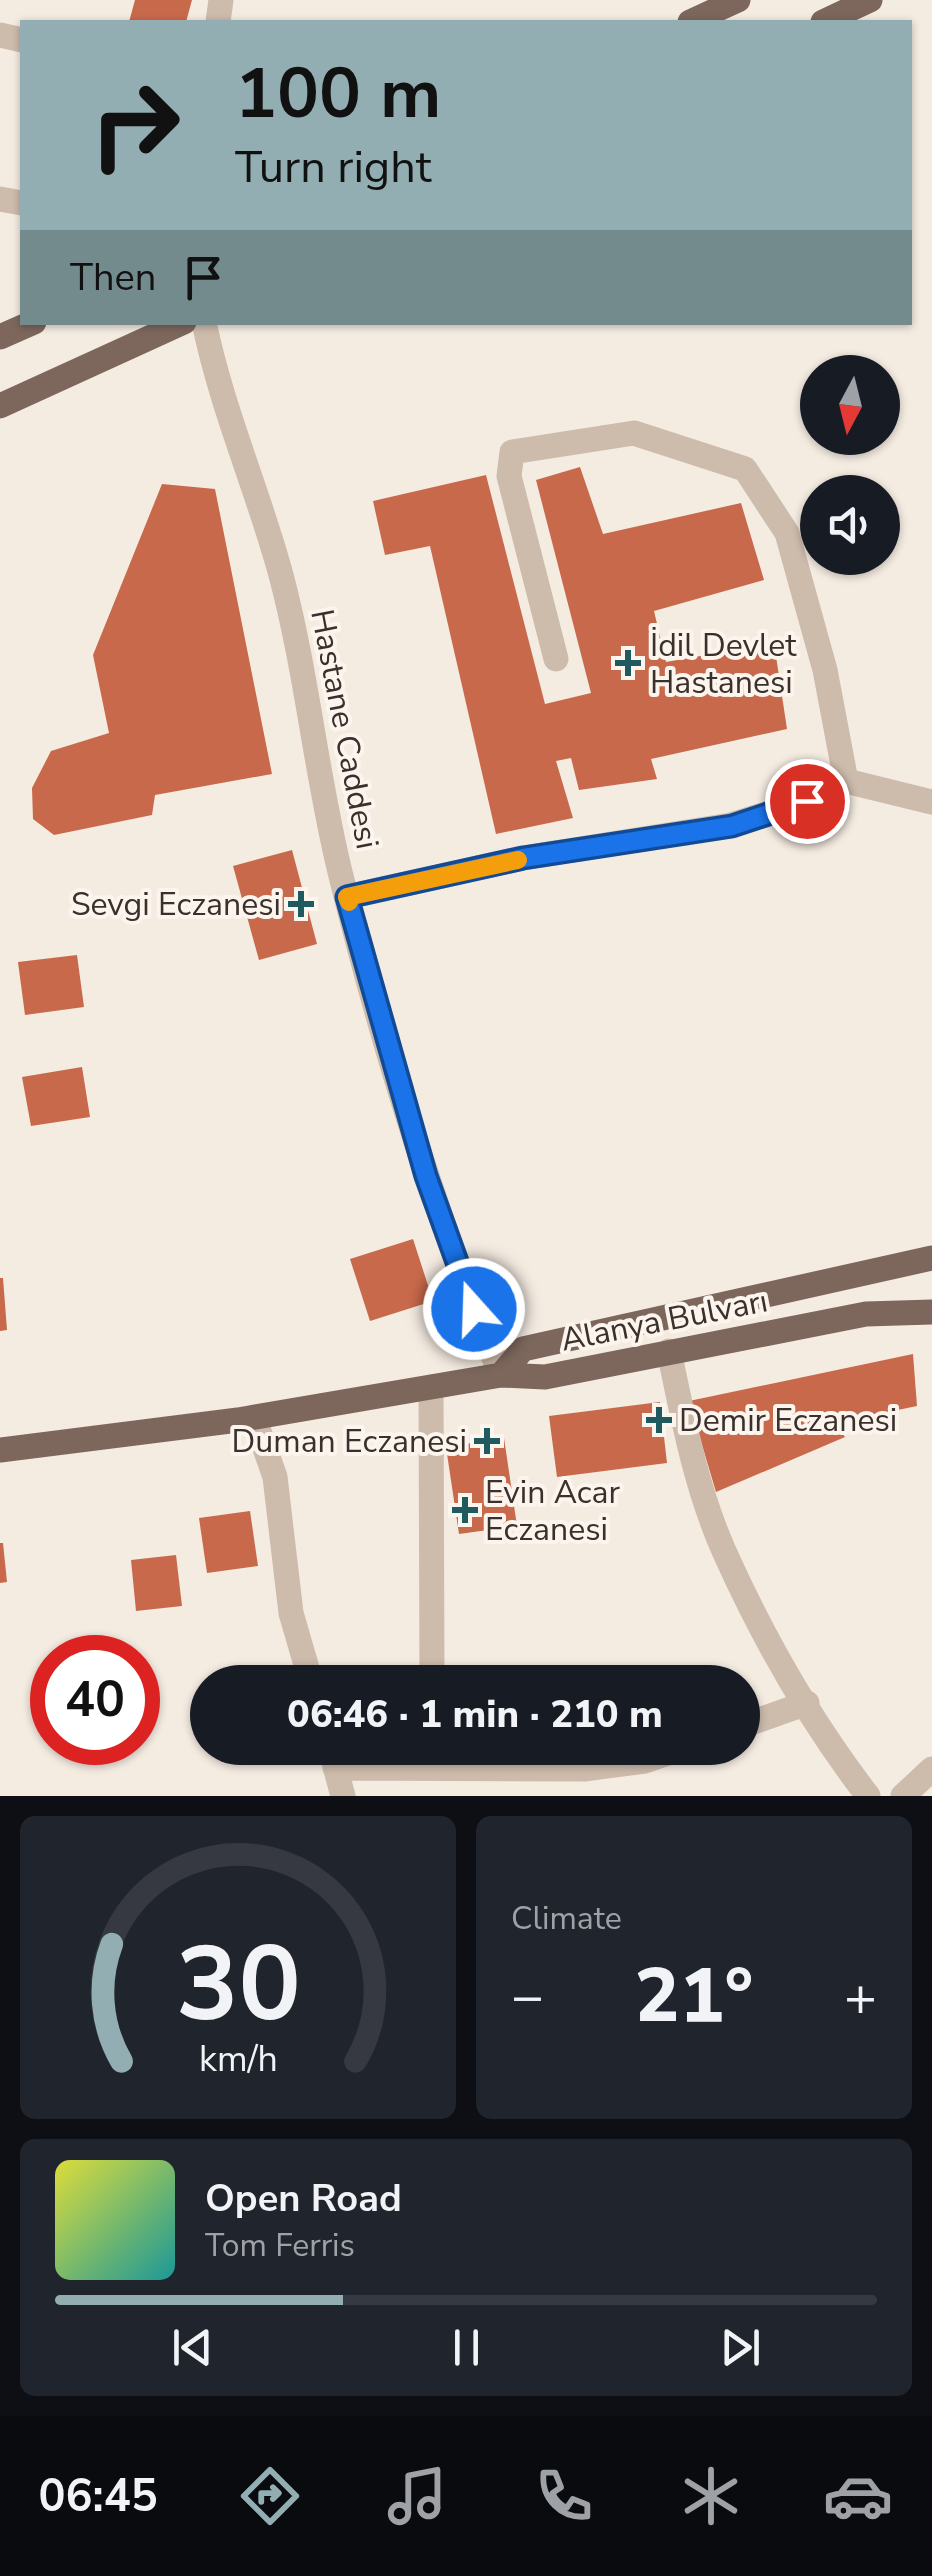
<!DOCTYPE html>
<html lang="en">
<head>
<meta charset="utf-8">
<style>
	body { margin:0; font-family:"Nunito Sans",sans-serif; background:#20242c; color:#f1f3f6; height:100vh; display:flex; flex-direction:column; font-size:38px; white-space:nowrap }
	* { box-sizing:border-box; margin:0 }
	p { font-size:32px; color:#9ea1a6 }
	.icon { flex:none; width:55px; height:55px; fill:none; stroke:currentColor; stroke-width:2; stroke-linecap:round; stroke-linejoin:round }
	.map { position:relative; height:1796px; overflow:hidden }
	.details { display:flex; flex-direction:column; gap:20px; padding:20px; background:#0d0f14; flex:1 }
	.details>* { flex:none }
	.top-card { position:absolute; left:20px; top:20px; width:892px; height:305px; border-radius:0px; box-shadow:0 2px 8px #0004; background:#92aeb2; color:#111; overflow:hidden }
	.needle { width:65px; rotate:187deg }
	.tools { position:absolute; left:800px; top:355px; display:grid; gap:20px }
	.tools a { display:grid; place-items:center; width:100px; height:100px; border-radius:50%; background:#171b24; box-shadow:0 2px 8px #0004; font-size:50px }
	.speed { position:absolute; left:30px; top:1635px; display:flex; gap:20px; font-size:50px; font-weight:700; text-align:center }
	.speed>* { display:grid; place-content:center; width:130px; height:130px; border-radius:50%; background:#171b24; box-shadow:0 2px 8px #0004; line-height:1 }
	.speed .limit { border:15px solid #d22; background:#fff; color:#111 }
	.pin { position:absolute; display:grid; place-items:center; width:85px; height:85px; color:#fff; margin:-42px; border:5px solid #fff; border-radius:50%; box-shadow:0 2px 10px #0007 }
	.me { position:absolute; width:110px; margin:-55px; rotate:340deg; stroke-linejoin:round; filter:drop-shadow(0 0 8px #0008) }
	.turn { display:flex; align-items:center; gap:35px; height:210px; padding:0 50px; font-size:45px }
	.turn .icon { width:130px; height:130px; stroke-width:2.5 }
	.turn b { display:block; font-size:70px; line-height:85px }
	.then { display:flex; align-items:center; height:95px; padding:0 50px; background:#0003; gap:20px; font-size:38px }
	.big { font-size:75px; font-weight:800; line-height:1.1 }
	.details .card { flex:1; display:flex; flex-direction:column; justify-content:center; gap:15px; min-width:0; padding:0 35px; border-radius:15px; background:#20242c }
	.details .dial { align-items:center; gap:0 }
	.dial svg { height:260px; overflow:visible; fill:none; stroke:#363941; stroke-width:7; stroke-linecap:round; text-anchor:middle }
	.dial text { fill:#f1f3f6; stroke:none }
	.song { display:flex; align-items:center; gap:30px }
	.cover { width:120px; height:120px; border-radius:15px; background:linear-gradient(135deg,hsl(60 70% 55%),hsl(180 70% 35%)) }
	.played { height:10px; border-radius:5px; background:linear-gradient(90deg,#92aeb2 35%,#363941 35%) }
	.keys { display:flex; justify-content:space-around; direction:ltr }
	.heat { display:flex; justify-content:space-between; align-items:center; font-size:55px; direction:ltr }
	.details .tiles { flex:1; display:grid; gap:20px; grid-template-columns:1fr 1fr }
	.card:last-child { grid-column:span 2 }
	.trip { position:absolute; left:190px; top:1665px; width:570px; height:100px; border-radius:50px; background:#171b24; box-shadow:0 2px 8px #0004; font-weight:800; line-height:100px; text-align:center }
	.dock { display:flex; height:160px; justify-content:space-around; align-items:center; background:#090b0e; color:#9ea1a6 }
	.dock .icon { width:70px; height:70px }
	.dock .current { color:#92aeb2 }
	.dock b { font-size:45px; color:#f1f3f6 }
	.map>svg:first-child { display:block }
	.building { fill:#c8694b }
	.lines { fill:none; stroke-linecap:round; stroke-linejoin:round }
	.minor { stroke:#cdbbac; stroke-width:25 }
	.major { stroke:#7d675c; stroke-width:25 }
	.route-casing { stroke:#114b97; stroke-width:25 }
	.route { stroke:#1a73e8; stroke-width:18 }
	.slow { stroke:#f59e0b; stroke-width:18 }
	.poi-dot { fill:#1f5a5e; stroke:#fbf5ee; stroke-width:4 }
	.labels { text-anchor:middle; stroke-width:8; stroke-linejoin:round; paint-order:stroke }
	.poi-label { font-size:32px; fill:#3b302b; stroke:#fbf5ee; text-anchor:start }
	.street-label { font-size:32px; fill:#3b302b; stroke:#fbf5ee }
</style>
</head>
<body>
<div class="map">
<svg width="932" height="1796" viewBox="0 0 932 1796">
	<rect width="100%" height="100%" fill="#f4ebe1"/>
	<path class="building" d="M135,0H192L186,22H129Z
		M580,467L603,534L741,503L764,580L654,611L666,662L774,643L787,729L651,759L657,779L579,790L571,758L556,761L573,818L496,834L430,546L385,555L373,501L486,475L545,704L591,693L536,480Z
		M162,484L215,489L272,774L155,795L152,815L54,835L33,819L32,788L51,751L109,733L93,655Z
		M292,850L317,944L259,960L233,866Z
		M77,955L84,1007L25,1015L18,962Z
		M82,1067L90,1117L31,1126L22,1077Z
		M413,1239L433,1301L370,1321L350,1259Z
		M0,1278H3L7,1330L0,1331Z
		M913,1354L917,1406L835,1423L845,1437L716,1492L689,1401Z
		M660,1402L667,1463L557,1477L549,1416Z
		M504,1438L517,1526L459,1534L446,1447Z
		M250,1511L258,1566L207,1573L199,1518Z
		M0,1543H3L7,1582L0,1583Z
		M176,1555L182,1606L136,1611L131,1560Z"/>
	<g class="lines">
		<path class="minor" d="M218,22L221,0
			M0,35L22,40
			M0,199L22,203
			M204,322C222,410 258,490 281,575C307,673 316,774 340,872C382,1043 434,1213 501,1375
			M846,781L932,802
			M347,897L523,858L731,825L807,801L846,781L825,670L787,533L745,469L634,433L512,452L509,476L556,659
			M669,1351C683,1418 696,1488 724,1551C762,1636 811,1722 868,1796
			M431,1387L432,1682
			M254,1417L275,1477L291,1613L311,1682
			M742,1726L807,1703
			M330,1748L343,1796
			M335,1768L584,1769L645,1761L683,1748
			M903,1796L932,1769"/>
		<path class="major" d="M690,22L738,0
			M823,22L870,0
			M0,337L34,322
			M0,406L184,322
			M501,1375L523,1349L932,1258
			M0,1450L238,1420L501,1375L545,1377L866,1314L932,1312"/>
	</g>
	<g class="lines">
		<defs>
			<path id="route" d="M474,1309L426,1176L347,897L523,858L732,826L807,801"/>
		</defs>
		<use href="#route" class="route-casing"/>
		<use href="#route" class="route"/>
		<path class="slow" d="M349,902L347,897L518,860"/>
	</g>
	<g class="poi-dot">
		<path d="M623 648h10v10h10v10h-10v10h-10v-10h-10v-10h10z"/>
		<path d="M296 889h10v10h10v10h-10v10h-10v-10h-10v-10h10z"/>
		<path d="M654 1405h10v10h10v10h-10v10h-10v-10h-10v-10h10z"/>
		<path d="M482 1426h10v10h10v10h-10v10h-10v-10h-10v-10h10z"/>
		<path d="M460 1495h10v10h10v10h-10v10h-10v-10h-10v-10h10z"/>
	</g>
	<g class="labels">
		<g class="poi-label">
			<text x="650" y="656">İdil Devlet<tspan x="650" dy="37">Hastanesi</tspan></text>
			<text x="281" y="915" text-anchor="end">Sevgi Eczanesi</text>
			<text x="679" y="1431">Demir Eczanesi</text>
			<text x="467" y="1452" text-anchor="end">Duman Eczanesi</text>
			<text x="485" y="1503">Evin Acar<tspan x="485" dy="37">Eczanesi</tspan></text>
		</g>
		<g class="street-label">
			<text transform="translate(345 729) rotate(79)" y="11">Hastane Caddesi</text>
			<text transform="translate(664 1320) rotate(-11)" y="11">Alanya Bulvarı</text>
		</g>
	</g>
</svg>
<div class="tools">
<a><svg class="needle" viewBox="-14 -14 28 28"><path d="M0-13l5 13h-10z" fill="#e53935"/><path d="M0 13l5-13h-10z" fill="#9ea1a6"/></svg></a>
<a><svg class="icon" aria-label="sound" viewBox="0 0 24 24"><path d="M4 9h4l5-4v14l-5-4H4zM17 9q2 3 0 6"/></svg></a>
</div>
<div class="speed"><div class="limit">40</div></div>
<div class="pin" style="left:807px;top:801px;background:#d93025"><svg class="icon" aria-label="arrive" viewBox="0 0 24 24"><path d="M6 21V4h12l-3 4 3 4H6"/></svg></div>
<svg class="me" style="left:474px;top:1309px" viewBox="-20 -20 40 40"><circle r="17" fill="#1a73e8" stroke="#fff" stroke-width="3"/><path d="M0-11L8 9 0 5-8 9z" fill="#fff"/></svg>
<div class="trip">06:46 · 1 min · 210 m</div>
<div class="top-card">
<div class="turn"><svg class="icon" aria-label="right" viewBox="0 0 24 24"><path d="M7 20v-9h11M14 6l5 5-5 5"/></svg><div><b>100 m</b>Turn right</div></div>
<div class="then">Then<svg class="icon" aria-label="arrive" viewBox="0 0 24 24"><path d="M6 21V4h12l-3 4 3 4H6"/></svg></div>
</div>
</div>
<section class="details">
<div class="tiles">
<div class="card dial"><svg viewBox="0 0 100 80">
<path d="M14 69A42 42 0 1 1 86 69"/>
<path d="M14 69A42 42 0 0 1 11 33" stroke="#92aeb2"/>
<text x="50" y="56" font-size="32" font-weight="700">30</text>
<text x="50" y="72" font-size="11">km/h</text>
</svg></div>
<div class="card"><p>Climate</p>
<div class="heat"><a>−</a><b class="big">21°</b><a>+</a></div>
</div>
<div class="card">
<div class="song"><i class="cover"></i><div><b>Open Road</b><p>Tom Ferris</p></div></div>
<div class="played"></div>
<div class="keys"><svg class="icon" aria-label="previous" viewBox="0 0 24 24"><path d="M18 5L8 12l10 7zM5 5v14"/></svg><svg class="icon" aria-label="pause" viewBox="0 0 24 24"><path d="M8 5v14M16 5v14"/></svg><svg class="icon" aria-label="next" viewBox="0 0 24 24"><path d="M6 5l10 7-10 7zM19 5v14"/></svg></div>
</div>
</div>
</section>
<nav class="dock">
<b>06:45</b>
<svg class="icon current" aria-label="directions" viewBox="0 0 24 24"><path d="M12 3l9 9-9 9-9-9zM9 14v-3h6M13 9l2 2-2 2"/></svg>
<svg class="icon" aria-label="music" viewBox="0 0 24 24"><path d="M9 18V5l10-2v13"/><circle cx="6" cy="18" r="3"/><circle cx="16" cy="16" r="3"/></svg>
<svg class="icon" aria-label="phone" viewBox="0 0 24 24"><path d="M5 4h4l2 5-3 2q2 4 5 5l2-3 5 2v4C11 20 4 13 5 4z"/></svg>
<svg class="icon" aria-label="climate" viewBox="0 0 24 24"><path d="M12 3v18M4 7l16 10M4 17L20 7"/></svg>
<svg class="icon" aria-label="car" viewBox="0 0 24 24"><path d="M5 17H2v-5l4-1 3-4h7l3 4 3 1v5h-3M9 17h6M6 11h13"/><circle cx="7" cy="17" r="2"/><circle cx="17" cy="17" r="2"/></svg>
</nav>
</body>
</html>
